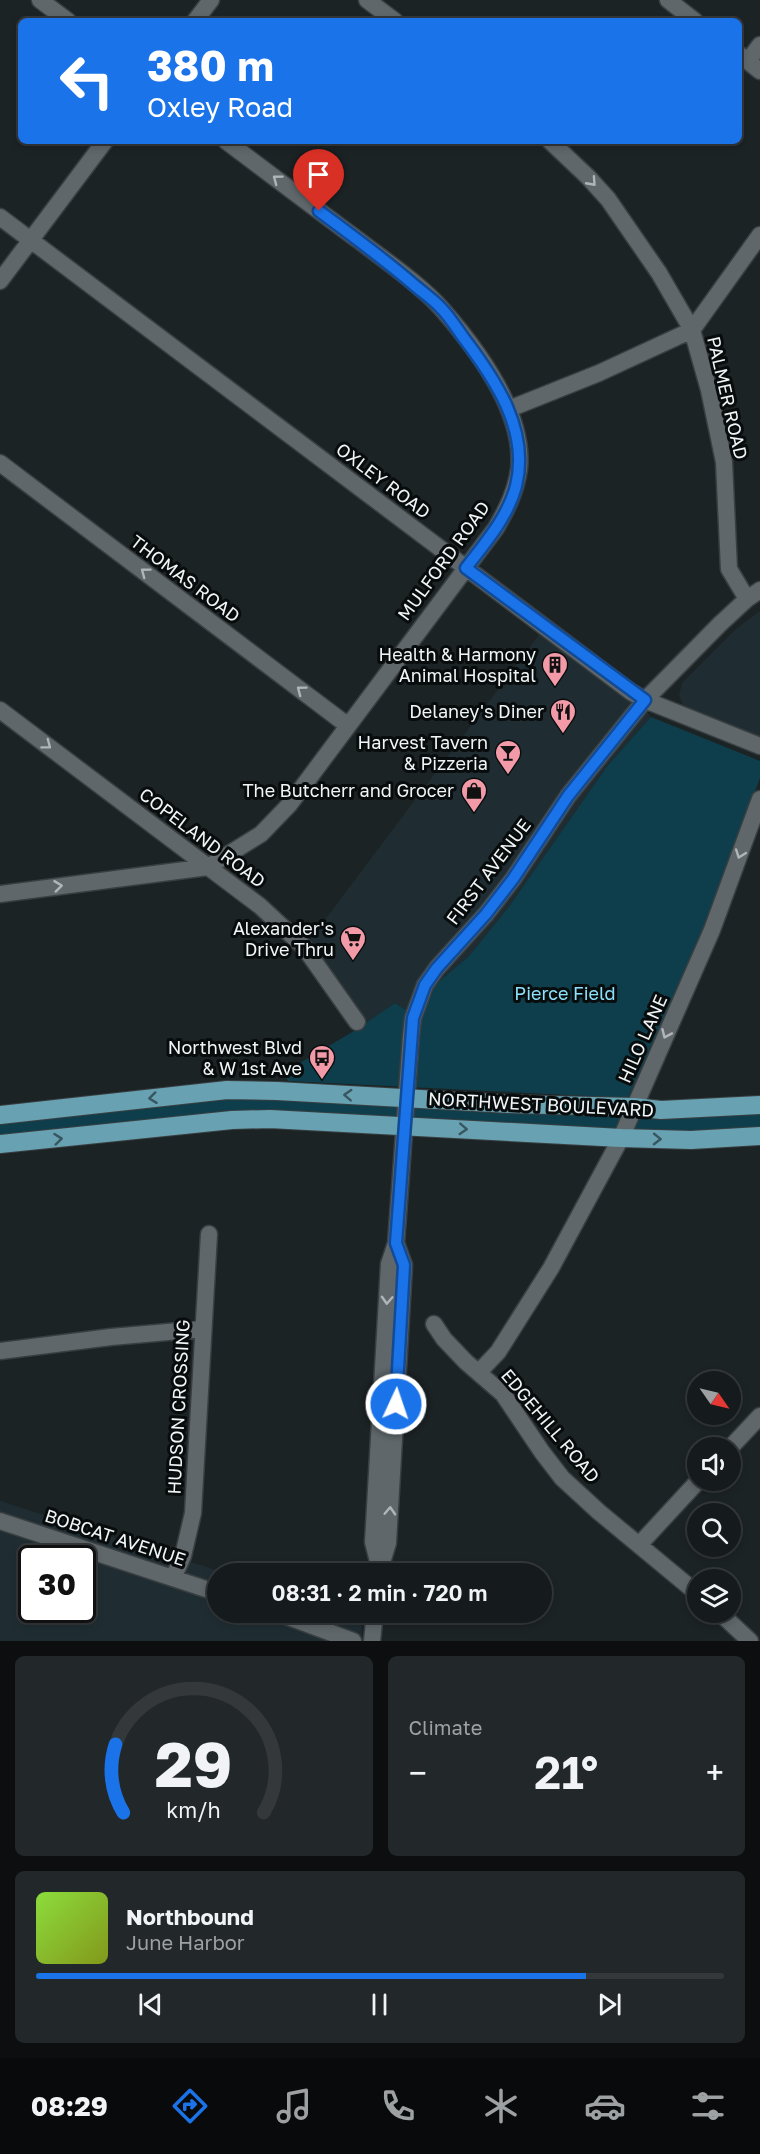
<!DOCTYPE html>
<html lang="en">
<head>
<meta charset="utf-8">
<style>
	body { margin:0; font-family:"Golos Text",sans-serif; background:#222729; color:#f1f3f6; height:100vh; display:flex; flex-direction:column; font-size:22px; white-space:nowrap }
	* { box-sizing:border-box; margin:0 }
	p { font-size:20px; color:#9da1a3 }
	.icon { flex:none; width:33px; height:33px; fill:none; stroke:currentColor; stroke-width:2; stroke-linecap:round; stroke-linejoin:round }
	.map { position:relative; height:1641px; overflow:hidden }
	.sheet { display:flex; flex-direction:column; gap:15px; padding:15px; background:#0c0e0f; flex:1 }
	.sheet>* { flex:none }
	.guide { position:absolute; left:18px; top:18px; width:724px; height:126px; border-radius:9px; box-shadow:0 3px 9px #0003,0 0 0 2px #34383b; background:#1a73e8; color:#fff; overflow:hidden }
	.needle { width:39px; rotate:124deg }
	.tools { position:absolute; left:687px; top:1371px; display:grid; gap:12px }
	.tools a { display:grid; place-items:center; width:54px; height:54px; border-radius:50%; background:#151a1c; box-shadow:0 3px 9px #0003,0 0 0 2px #34383b; font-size:30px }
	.speed { position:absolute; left:18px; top:1545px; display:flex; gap:12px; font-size:30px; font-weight:700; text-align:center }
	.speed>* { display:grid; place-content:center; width:78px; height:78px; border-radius:50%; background:#151a1c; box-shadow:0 3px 9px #0003,0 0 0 2px #34383b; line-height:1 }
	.speed .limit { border:3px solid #111; border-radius:9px; background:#fff; color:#111 }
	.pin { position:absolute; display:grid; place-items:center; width:51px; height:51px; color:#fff; margin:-62px -26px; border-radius:50% 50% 50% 0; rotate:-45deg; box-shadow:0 0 6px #0007 }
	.pin .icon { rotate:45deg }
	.me { position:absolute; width:66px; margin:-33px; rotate:3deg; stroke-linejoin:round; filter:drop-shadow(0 0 4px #0008) }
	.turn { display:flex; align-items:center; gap:21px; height:126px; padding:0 30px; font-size:27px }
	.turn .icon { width:78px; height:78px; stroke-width:2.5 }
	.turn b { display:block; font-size:42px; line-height:51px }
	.big { font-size:45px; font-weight:600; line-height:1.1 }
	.sheet .widget { flex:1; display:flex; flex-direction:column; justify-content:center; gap:9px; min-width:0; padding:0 21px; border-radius:9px; background:#222729 }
	.sheet .dial { align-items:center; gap:0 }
	.dial svg { height:156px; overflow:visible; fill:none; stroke:#34383b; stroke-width:7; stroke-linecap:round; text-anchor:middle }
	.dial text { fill:#f1f3f6; stroke:none }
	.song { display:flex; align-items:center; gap:18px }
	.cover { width:72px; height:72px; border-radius:9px; background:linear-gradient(135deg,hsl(90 70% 55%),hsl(70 70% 35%)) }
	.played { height:6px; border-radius:3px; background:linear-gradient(90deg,#1a73e8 80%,#34383b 80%) }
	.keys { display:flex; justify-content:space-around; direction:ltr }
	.heat { display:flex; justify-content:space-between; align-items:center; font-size:33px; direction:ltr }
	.sheet .tiles { flex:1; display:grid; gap:15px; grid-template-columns:1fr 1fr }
	.widget:last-child { grid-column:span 2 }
	.trip { position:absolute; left:207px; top:1563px; width:345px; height:60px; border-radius:30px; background:#151a1c; box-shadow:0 3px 9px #0003,0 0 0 2px #34383b; font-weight:600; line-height:60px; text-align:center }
	.tabs { display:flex; height:96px; justify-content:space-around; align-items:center; background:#080a0b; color:#9da1a3 }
	.tabs .icon { width:42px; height:42px }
	.tabs .current { color:#1a73e8 }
	.tabs b { font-size:27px; color:#f1f3f6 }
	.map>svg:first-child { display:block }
	.built { fill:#1f2d32; fill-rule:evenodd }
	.green { fill:#0e3e4b }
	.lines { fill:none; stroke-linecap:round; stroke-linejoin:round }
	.minor-casing { stroke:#393f41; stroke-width:19 }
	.major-casing { stroke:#393f41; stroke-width:20 }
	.minor { stroke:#5f676a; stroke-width:16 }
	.major { stroke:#67a1b2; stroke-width:18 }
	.oneway { stroke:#afb5b8 }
	.oneway2 { stroke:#385660 }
	.route-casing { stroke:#114b97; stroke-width:15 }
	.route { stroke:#1a73e8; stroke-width:10 }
	.labels { text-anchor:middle; stroke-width:6; stroke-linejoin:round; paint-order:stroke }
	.street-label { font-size:18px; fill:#f0f5f7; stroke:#080c0d }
	.poi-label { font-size:18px; fill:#f0f5f7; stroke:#080c0d; text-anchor:end }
	.park-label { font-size:18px; fill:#8ce1fb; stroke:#080c0d }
</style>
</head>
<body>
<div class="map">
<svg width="760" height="1641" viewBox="0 0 760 1641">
	<rect width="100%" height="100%" fill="#1c2325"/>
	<path class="built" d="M760,611V738L684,706L679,696L682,683L736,629Z
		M545,627L628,690L651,717L608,765L508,908L469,956L406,1010L395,1003L354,1031L303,949Z
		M0,1501L225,1573L218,1574V1612L338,1613L361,1621L362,1641H0ZM32,1558H82V1610H32Z"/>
	<path class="green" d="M651,717L760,761V778L704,927L628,1098L288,1081L283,1073L354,1031L395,1003L406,1010L469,956L508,908L608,765Z
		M177,1095L760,1105V1136L270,1119L0,1144V1115Z"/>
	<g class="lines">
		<defs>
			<path id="minor" d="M40,0L68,21
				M367,0L395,21
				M668,0L695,21
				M195,21L211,0
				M740,55L760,71
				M748,61L760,45
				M550,141L588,177L608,199L659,273L692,330L709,390L724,462L729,569L747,599
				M0,217L631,692L645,700L760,746
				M0,281L105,141
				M509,409L599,373L692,330L760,235
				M0,463L347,725
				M0,710L260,906L304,947L357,1022
				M0,894L208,867L261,834L289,805L496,528C507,509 516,491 519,469C525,413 477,349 442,309C422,286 386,261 361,242C316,209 271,175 226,141
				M434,1324L444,1339L466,1362L503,1394L542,1452L562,1478L599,1512L698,1594
				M0,1351L111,1337L202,1329
				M479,1372L498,1352L551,1268L621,1138L712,930L760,799
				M730,1448L760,1416
				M0,1521L218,1593
				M639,1545L699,1480
				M380,1569L373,1542L389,1264L396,1243L411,1036L413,1018L425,985L437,968L486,914L513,879L568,796L645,700L720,624L747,599L760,590
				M380,1569L388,1543L404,1265L396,1243
				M173,1578L183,1556L193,1513L209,1234
				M275,1612L353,1641
				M719,1612L750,1641
				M372,1641L375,1612"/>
			<path id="major" d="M0,1115L227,1090L277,1091L510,1104L634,1107L661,1110L760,1105
				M0,1144L232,1120L270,1119L621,1138L691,1140L760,1136"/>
		</defs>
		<use href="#minor" class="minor-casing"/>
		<use href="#major" class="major-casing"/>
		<use href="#minor" class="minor"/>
		<use href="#major" class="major"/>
	</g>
	<defs><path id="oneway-chevron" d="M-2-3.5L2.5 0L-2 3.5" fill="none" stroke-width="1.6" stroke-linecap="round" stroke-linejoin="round" transform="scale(1.5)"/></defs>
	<g class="oneway">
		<use href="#oneway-chevron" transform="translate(277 179) rotate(-143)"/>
		<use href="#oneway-chevron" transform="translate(592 182) rotate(48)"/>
		<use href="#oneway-chevron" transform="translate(145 572) rotate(-143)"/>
		<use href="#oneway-chevron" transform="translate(301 690) rotate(-143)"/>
		<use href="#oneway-chevron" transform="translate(47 745) rotate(37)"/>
		<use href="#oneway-chevron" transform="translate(740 854) rotate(110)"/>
		<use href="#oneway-chevron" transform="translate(58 886) rotate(-7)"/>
		<use href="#oneway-chevron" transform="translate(666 1034) rotate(114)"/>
		<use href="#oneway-chevron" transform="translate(387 1300) rotate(93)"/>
		<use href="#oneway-chevron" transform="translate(390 1511) rotate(-87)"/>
	</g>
	<g class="oneway2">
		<use href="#oneway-chevron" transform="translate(348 1095) rotate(-177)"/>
		<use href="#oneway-chevron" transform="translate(153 1098) rotate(173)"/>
		<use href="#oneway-chevron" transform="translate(463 1129) rotate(3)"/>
		<use href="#oneway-chevron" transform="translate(58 1139) rotate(-6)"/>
		<use href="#oneway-chevron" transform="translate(657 1139) rotate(1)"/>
	</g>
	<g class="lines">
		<defs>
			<path id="route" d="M319,211C351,235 383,258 413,284C422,292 433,299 441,308C449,316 456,327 463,337C495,379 530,430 516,486C508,517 485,543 466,568L645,700L568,796L513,879L486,914L437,968L425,985L413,1018L396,1243L404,1265L396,1404"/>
		</defs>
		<use href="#route" class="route-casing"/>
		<use href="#route" class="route"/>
	</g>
	<defs>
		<symbol id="building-pin" viewBox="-11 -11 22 30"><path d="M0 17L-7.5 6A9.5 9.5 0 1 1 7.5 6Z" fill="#f39aa8" stroke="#080c0d"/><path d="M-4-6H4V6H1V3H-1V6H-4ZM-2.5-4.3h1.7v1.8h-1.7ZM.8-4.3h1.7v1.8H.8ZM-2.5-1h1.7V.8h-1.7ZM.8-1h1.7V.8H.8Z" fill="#111"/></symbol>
		<symbol id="restaurant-pin" viewBox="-11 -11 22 30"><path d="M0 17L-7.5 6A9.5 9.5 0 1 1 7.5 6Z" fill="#f39aa8" stroke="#080c0d"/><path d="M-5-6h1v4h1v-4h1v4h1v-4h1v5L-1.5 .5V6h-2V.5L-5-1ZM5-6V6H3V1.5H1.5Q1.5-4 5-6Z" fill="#111"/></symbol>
		<symbol id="bar-pin" viewBox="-11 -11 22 30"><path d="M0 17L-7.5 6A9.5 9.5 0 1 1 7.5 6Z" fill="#f39aa8" stroke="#080c0d"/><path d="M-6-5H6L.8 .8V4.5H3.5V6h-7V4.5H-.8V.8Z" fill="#111"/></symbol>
		<symbol id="shop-pin" viewBox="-11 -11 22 30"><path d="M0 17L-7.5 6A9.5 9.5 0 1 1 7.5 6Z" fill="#f39aa8" stroke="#080c0d"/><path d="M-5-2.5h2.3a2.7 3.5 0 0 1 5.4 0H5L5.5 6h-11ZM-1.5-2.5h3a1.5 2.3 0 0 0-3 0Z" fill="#111"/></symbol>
		<symbol id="supermarket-pin" viewBox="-11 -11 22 30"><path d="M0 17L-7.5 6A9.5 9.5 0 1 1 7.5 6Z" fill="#f39aa8" stroke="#080c0d"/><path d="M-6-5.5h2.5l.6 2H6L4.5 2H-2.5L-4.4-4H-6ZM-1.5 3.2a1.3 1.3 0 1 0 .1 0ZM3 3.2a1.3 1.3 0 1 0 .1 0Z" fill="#111"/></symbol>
		<symbol id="bus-pin" viewBox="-11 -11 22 30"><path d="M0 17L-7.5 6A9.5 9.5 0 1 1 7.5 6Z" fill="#f39aa8" stroke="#080c0d"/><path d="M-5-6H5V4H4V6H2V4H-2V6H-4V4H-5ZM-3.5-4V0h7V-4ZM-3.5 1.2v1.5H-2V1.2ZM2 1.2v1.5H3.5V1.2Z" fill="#111"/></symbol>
	</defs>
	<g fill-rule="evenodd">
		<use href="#building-pin" x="540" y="650" width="30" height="40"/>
		<use href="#restaurant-pin" x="548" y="697" width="30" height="40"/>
		<use href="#bar-pin" x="493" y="738" width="30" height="40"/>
		<use href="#shop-pin" x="459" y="776" width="30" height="40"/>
		<use href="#supermarket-pin" x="338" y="924" width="30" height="40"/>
		<use href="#bus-pin" x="307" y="1043" width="30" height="40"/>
	</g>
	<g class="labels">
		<g class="street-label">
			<text transform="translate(727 398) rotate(77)" y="6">PALMER ROAD</text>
			<text transform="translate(383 481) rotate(37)" y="6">OXLEY ROAD</text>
			<text transform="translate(444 561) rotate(-54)" y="6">MULFORD ROAD</text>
			<text transform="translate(185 579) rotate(37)" y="6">THOMAS ROAD</text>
			<text transform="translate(202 838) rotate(37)" y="6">COPELAND ROAD</text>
			<text transform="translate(489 872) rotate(-53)" y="6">FIRST AVENUE</text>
			<text transform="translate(643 1039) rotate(-66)" y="6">HILO LANE</text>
			<text transform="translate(541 1105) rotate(3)" y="6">NORTHWEST BOULEVARD</text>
			<text transform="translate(179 1407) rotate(-87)" y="6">HUDSON CROSSING</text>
			<text transform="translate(550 1426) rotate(50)" y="6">EDGEHILL ROAD</text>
			<text transform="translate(115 1538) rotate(18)" y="6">BOBCAT AVENUE</text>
		</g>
		<g class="poi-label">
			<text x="536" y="661">Health &amp; Harmony<tspan x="536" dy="21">Animal Hospital</tspan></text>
			<text x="544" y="718">Delaney's Diner</text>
			<text x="488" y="749">Harvest Tavern<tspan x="488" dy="21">&amp; Pizzeria</tspan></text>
			<text x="454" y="797">The Butcherr and Grocer</text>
			<text x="334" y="935">Alexander's<tspan x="334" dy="21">Drive Thru</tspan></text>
			<text x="302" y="1054">Northwest Blvd<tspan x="302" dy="21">&amp; W 1st Ave</tspan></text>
		</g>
		<g class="park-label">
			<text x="565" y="1000">Pierce Field</text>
		</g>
	</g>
</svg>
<div class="tools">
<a><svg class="needle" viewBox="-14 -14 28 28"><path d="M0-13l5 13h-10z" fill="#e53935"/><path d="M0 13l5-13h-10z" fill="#9da1a3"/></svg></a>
<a><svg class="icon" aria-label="sound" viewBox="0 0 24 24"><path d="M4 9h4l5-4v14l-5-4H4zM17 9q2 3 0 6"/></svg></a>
<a><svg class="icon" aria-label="search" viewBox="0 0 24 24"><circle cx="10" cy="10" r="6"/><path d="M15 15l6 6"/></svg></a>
<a><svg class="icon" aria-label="layers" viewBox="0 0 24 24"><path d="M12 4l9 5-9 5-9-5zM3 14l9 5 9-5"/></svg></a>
</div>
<div class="speed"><div class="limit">30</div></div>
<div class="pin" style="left:319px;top:211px;background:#d93025"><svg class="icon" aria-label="arrive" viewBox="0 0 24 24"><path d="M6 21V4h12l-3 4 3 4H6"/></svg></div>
<svg class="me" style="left:396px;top:1404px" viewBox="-20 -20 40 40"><circle r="17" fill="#1a73e8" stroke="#fff" stroke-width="3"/><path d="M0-11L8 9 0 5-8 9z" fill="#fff"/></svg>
<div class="trip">08:31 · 2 min · 720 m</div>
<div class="guide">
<div class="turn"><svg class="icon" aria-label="left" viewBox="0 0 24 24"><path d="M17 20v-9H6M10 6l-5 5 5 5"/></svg><div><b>380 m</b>Oxley Road</div></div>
</div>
</div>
<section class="sheet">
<div class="tiles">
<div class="widget dial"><svg viewBox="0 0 100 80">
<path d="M14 69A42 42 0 1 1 86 69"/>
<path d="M14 69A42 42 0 0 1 10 34" stroke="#1a73e8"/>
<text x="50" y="56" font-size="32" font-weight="700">29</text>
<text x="50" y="72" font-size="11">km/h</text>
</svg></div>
<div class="widget"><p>Climate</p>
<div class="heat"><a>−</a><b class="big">21°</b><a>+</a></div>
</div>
<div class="widget">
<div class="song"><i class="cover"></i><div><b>Northbound</b><p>June Harbor</p></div></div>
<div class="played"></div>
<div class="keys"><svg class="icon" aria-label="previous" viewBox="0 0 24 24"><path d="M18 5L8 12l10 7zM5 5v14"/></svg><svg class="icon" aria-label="pause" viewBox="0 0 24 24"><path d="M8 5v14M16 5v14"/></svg><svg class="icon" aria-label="next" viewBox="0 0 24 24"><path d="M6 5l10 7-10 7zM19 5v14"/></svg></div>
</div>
</div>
</section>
<nav class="tabs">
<b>08:29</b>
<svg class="icon current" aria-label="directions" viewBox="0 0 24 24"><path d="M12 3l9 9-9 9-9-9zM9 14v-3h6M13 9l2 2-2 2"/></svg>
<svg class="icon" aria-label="music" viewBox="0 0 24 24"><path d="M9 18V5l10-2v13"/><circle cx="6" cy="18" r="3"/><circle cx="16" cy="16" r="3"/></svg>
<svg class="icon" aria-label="phone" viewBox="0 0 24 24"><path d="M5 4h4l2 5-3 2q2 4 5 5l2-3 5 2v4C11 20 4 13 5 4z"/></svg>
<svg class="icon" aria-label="climate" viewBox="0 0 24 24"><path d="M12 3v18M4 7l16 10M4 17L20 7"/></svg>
<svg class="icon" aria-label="car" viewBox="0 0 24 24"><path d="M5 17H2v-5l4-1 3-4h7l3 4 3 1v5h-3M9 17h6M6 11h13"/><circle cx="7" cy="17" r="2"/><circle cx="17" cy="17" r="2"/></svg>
<svg class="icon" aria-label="filters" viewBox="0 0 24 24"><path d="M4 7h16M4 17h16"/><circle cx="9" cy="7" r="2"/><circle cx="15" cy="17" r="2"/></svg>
</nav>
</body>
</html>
